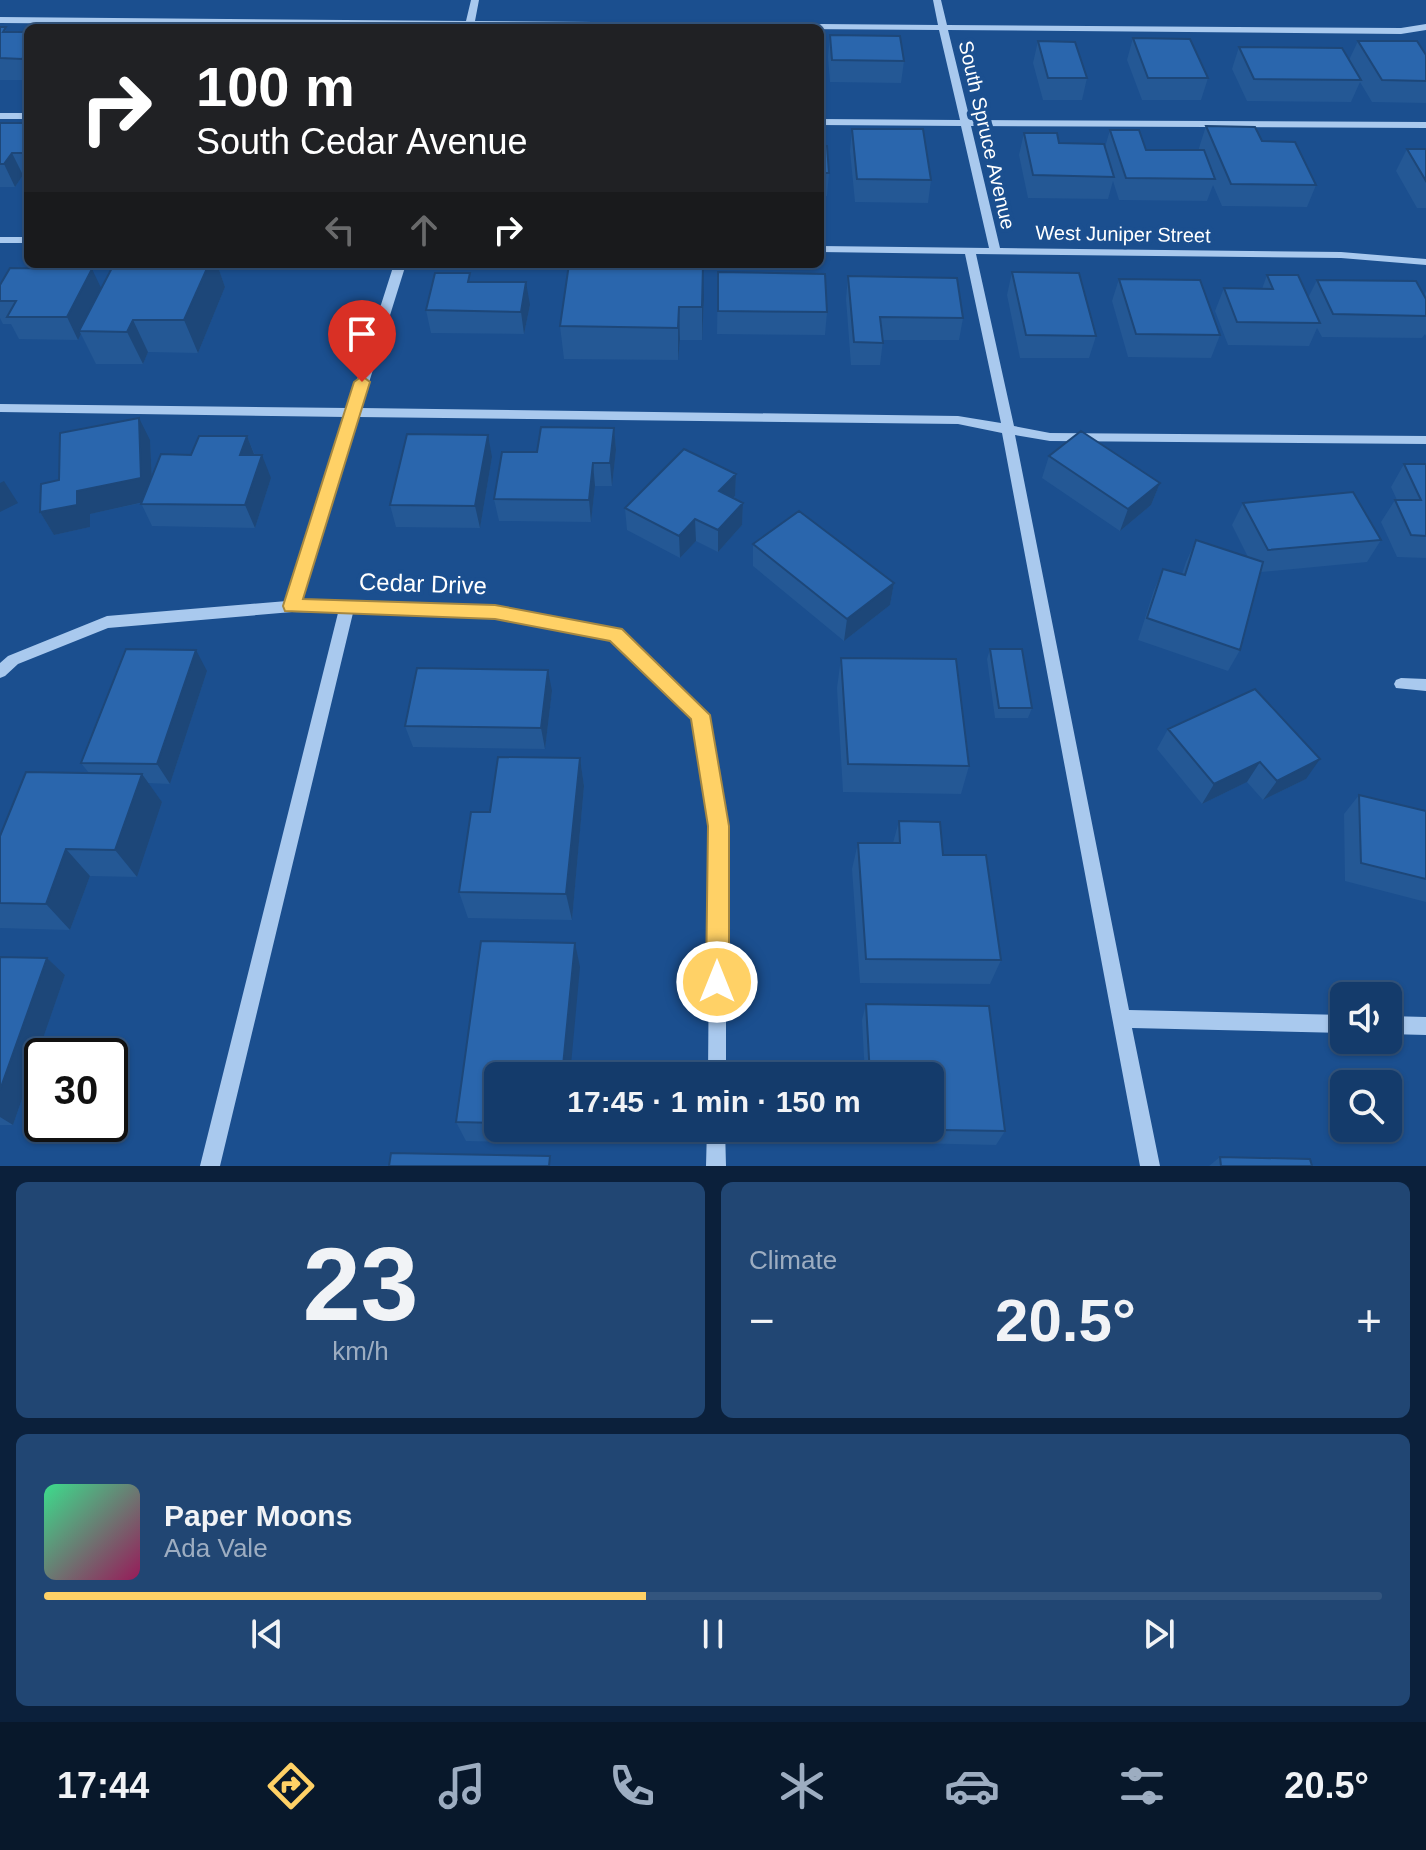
<!DOCTYPE html>
<html lang="en">
<head>
<meta charset="utf-8">
<style>
	body { margin:0; font-family:Helvetica,sans-serif; background:#214673; color:#f1f3f6; height:100vh; display:flex; flex-direction:column; font-size:30px; white-space:nowrap }
	* { box-sizing:border-box; margin:0 }
	p { font-size:26px; color:#9dadc1 }
	.icon { flex:none; width:44px; height:44px; fill:none; stroke:currentColor; stroke-width:2; stroke-linecap:round; stroke-linejoin:round }
	.map { position:relative; height:1166px; overflow:hidden }
	.panel { display:flex; flex-direction:column; gap:16px; padding:16px; background:#0b203b; flex:1 }
	.panel>* { flex:none }
	.hud { position:absolute; left:24px; top:24px; width:800px; height:244px; border-radius:12px; box-shadow:0 2px 6px #0004,0 0 0 2px #33557e; background:#202124; color:#fff; overflow:hidden }
	.fabs { position:absolute; left:1330px; top:982px; display:grid; gap:16px }
	.fabs a { display:grid; place-items:center; width:72px; height:72px; border-radius:12px; background:#143b6b; box-shadow:0 2px 6px #0004,0 0 0 2px #33557e; font-size:40px }
	.speed { position:absolute; left:24px; top:1038px; display:flex; gap:16px; font-size:40px; font-weight:700; text-align:center }
	.speed>* { display:grid; place-content:center; width:104px; height:104px; border-radius:50%; background:#143b6b; box-shadow:0 2px 6px #0004,0 0 0 2px #33557e; line-height:1 }
	.speed .limit { border:4px solid #111; border-radius:12px; background:#fff; color:#111 }
	.pin { position:absolute; display:grid; place-items:center; width:68px; height:68px; color:#fff; margin:-82px -34px; border-radius:50% 50% 50% 0; rotate:-45deg; box-shadow:0 0 8px #0007 }
	.pin .icon { rotate:45deg }
	.me { position:absolute; width:88px; margin:-44px; rotate:0deg; stroke-linejoin:round; filter:drop-shadow(0 0 6px #0008) }
	.turn { display:flex; align-items:center; gap:28px; height:168px; padding:0 40px; font-size:36px }
	.turn .icon { width:104px; height:104px; stroke-width:2.5 }
	.turn b { display:block; font-size:56px; line-height:68px }
	.lanes { display:flex; align-items:center; height:76px; padding:0 40px; background:#0003; justify-content:center; gap:40px; direction:ltr }
	.lanes .off { opacity:.35 }
	.big { font-size:60px; font-weight:800; line-height:1.1 }
	.panel .tile { flex:1; display:flex; flex-direction:column; justify-content:center; gap:12px; min-width:0; padding:0 28px; border-radius:12px; background:#214673 }
	.panel .dial { align-items:center; gap:0 }
	.dial b { font-size:104px; line-height:1 }
	.song { display:flex; align-items:center; gap:24px }
	.cover { width:96px; height:96px; border-radius:12px; background:linear-gradient(135deg,hsl(150 70% 55%),hsl(330 70% 35%)) }
	.played { height:8px; border-radius:4px; background:linear-gradient(90deg,#ffd166 45%,#33557e 45%) }
	.keys { display:flex; justify-content:space-around; direction:ltr }
	.heat { display:flex; justify-content:space-between; align-items:center; font-size:44px; direction:ltr }
	.panel .tiles { flex:1; display:grid; gap:16px; grid-template-columns:1fr 1fr }
	.tile:last-child { grid-column:span 2 }
	.trip { position:absolute; left:484px; top:1062px; width:460px; height:80px; border-radius:12px; background:#143b6b; box-shadow:0 2px 6px #0004,0 0 0 2px #33557e; font-weight:800; line-height:80px; text-align:center }
	.dock { display:flex; height:128px; justify-content:space-around; align-items:center; background:#08182b; color:#9dadc1 }
	.dock .icon { width:56px; height:56px }
	.dock .active { color:#ffd166 }
	.dock b { font-size:36px; color:#f1f3f6 }
	.map>svg:first-child { display:block }
	.lines { fill:none; stroke-linecap:round; stroke-linejoin:round }
	.minor { fill:#a9c9ee; fill-rule:evenodd }
	.wall { fill:#245895 }
	.shaded-wall { fill:#1d4779 }
	.building { fill:#2a66ad; stroke:#1d4779; stroke-width:2 }
	.route { fill:#ffd166; stroke:#a68842; stroke-width:2 }
	.labels { text-anchor:middle; stroke-width:8; stroke-linejoin:round; paint-order:stroke }
	.far-street-label { font-size:20px; fill:#fff; stroke:#1b4f8f }
	.street-label { font-size:24px; fill:#fff; stroke:#1b4f8f }
</style>
</head>
<body>
<div class="map">
<svg width="1426" height="1166" viewBox="0 0 1426 1166">
	<rect width="100%" height="100%" fill="#1b4f8f"/>
	<g class="lines">
		<path class="minor" d="M471,0H479L475,21L938,25L933,0H941L947,25L1401,28L1426,24V30L1401,34L948,30L970,120L1426,122V128L971,126L1000,248L1341,252L1426,259V265L1341,258L976,254L1014,426L1050,433L1426,436V444L1050,441L1015,435L1129,1010L1344,1015V1033L1132,1028L1160,1166H1140L1002,433L958,424L358,417L301,601L495,606L615,629L620,631L708,715L726,826V1076H708L710,826L693,718L611,640L495,618L353,613L220,1166H200L338,613L292,612L108,628L18,664L5,676L0,678V663L8,656L107,616L287,601L346,417L0,412V404L348,408L394,264H406L361,408L958,416L1001,423L965,254L820,252V246L989,248L961,126L820,125V119L960,120L939,30L0,23V17L466,21Z
			M0,113H28V119H0Z
			M0,237H28V243H0Z
			M1401,678L1426,679V691L1396,688L1394,684L1396,680Z
			M1388,1016L1426,1017V1035L1388,1034Z
			M707,1128H725L726,1166H706Z"/>
	</g>
	<path class="wall" d="M0,27L8,32H28V80H0Z
		M830,35L904,61L901,83L830,82L828,57Z
		M1133,38L1208,78L1201,100H1142L1127,60Z
		M1038,41L1087,78L1082,100H1043L1033,63Z
		M1358,41L1426,55V103L1372,102L1360,82L1351,102L1247,101L1232,69L1239,47L1349,60Z
		M0,123H28V176L23,175L15,187H0Z
		M1206,126L1262,141L1316,185L1307,207L1222,206L1213,185L1207,201L1119,200L1113,181L1108,199L1028,198L1019,155L1024,133L1059,143L1105,147L1110,130L1146,150H1199V148Z
		M852,129L931,180L928,203L855,202L850,151Z
		M820,146L829,173L827,196H820Z
		M1407,149H1426V208H1417L1396,171Z
		M114,264H217L225,287L198,353L148,352L143,364H96L81,334L78,340L19,339L11,324H3L0,318V285L102,288Z
		M718,272L827,312L825,335L717,334Z
		M1012,272L1096,336L1089,358H1020L1007,295Z
		M1267,275L1308,298L1317,280L1424,295L1426,291V336L1425,334L1422,338L1322,337L1317,328L1309,346L1228,345L1215,311L1224,288L1262,289Z
		M848,276L963,318L959,340H883L880,365H851L846,299Z
		M1119,279L1220,335L1211,358L1128,357L1112,301Z
		M471,282L530,305L524,334L431,333L426,310Z
		M704,298L702,340H680L678,360L564,359L560,326Z
		M614,428L616,450L612,486H595L591,522L499,521L494,499Z
		M247,436L255,455L271,478L255,528L152,526L141,503L90,514V527L54,535L40,512L59,480L150,440L152,477L191,455Z
		M1049,456L1160,483L1151,505L1120,531L1042,478Z
		M492,457L480,528L396,527L390,505Z
		M1404,464H1426V558L1397,557L1381,522L1395,500H1397L1391,487Z
		M736,474L735,496L734,498L743,503L742,525L718,552L696,541L680,558L627,530L625,508Z
		M1243,503L1381,540L1367,562L1261,572L1240,650L1228,671L1138,640L1154,590L1163,569L1182,574L1186,562L1196,540L1248,557L1232,525Z
		M753,544L894,583L890,605L844,641L753,566Z
		M990,649L1032,708L1028,718H995L987,659Z
		M841,658L969,766L961,794L843,792L837,688Z
		M207,671L170,784L148,783L162,802L137,877L90,876L70,930L0,928V836L89,773L81,763Z
		M552,691L545,749L413,747L405,726Z
		M1168,729L1306,779L1263,800L1247,782L1202,804L1157,749Z
		M580,758L584,786L572,920L468,918L459,892L490,812Z
		M1359,795L1426,811V902L1345,881L1344,814Z
		M899,821L943,855L1001,960L990,984L860,983L852,869L858,843H893Z
		M0,957L47,958L65,975L13,1125H0Z
		M580,967L498,1076V1128H566L565,1143L466,1141L456,1122Z
		M866,1004L1005,1131L996,1145L869,1142L868,1128H930V1076H865L862,1020Z
		M1220,1157L1312,1166H1209Z"/>
	<path class="shaded-wall" d="M28,50V72L22,59Z
		M12,153L23,175L15,187L4,164Z
		M209,264H217L225,287L198,353L184,320Z
		M703,265L704,298L702,340V307Z
		M92,269L103,292L79,331L81,334L78,340L67,317Z
		M526,282L530,305L524,334L521,312Z
		M679,307L680,340L678,360V328Z
		M133,320L148,352L143,364L127,332Z
		M139,418L150,440L153,500L90,514V527L54,535L40,512Z
		M614,428L616,450L612,486L610,463Z
		M488,435L492,457L480,528L475,506Z
		M247,436L256,459L240,455Z
		M262,455L271,478L255,528L245,505Z
		M593,463L595,486L591,522L589,500Z
		M736,474L735,496L719,513V491Z
		M4,481L18,503L0,512V483Z
		M1160,483L1151,505L1120,531L1128,509Z
		M743,503L742,525L718,552V530Z
		M695,519L696,541L680,558L679,536Z
		M894,583L890,605L844,641L847,619Z
		M196,650L207,671L170,784L157,764Z
		M548,670L552,691L545,749L541,728Z
		M580,758L584,786L572,920L566,894Z
		M1320,759L1306,779L1263,800L1277,781Z
		M1260,762L1247,782L1202,804L1214,784Z
		M142,774L162,802L137,877L115,850Z
		M66,849L90,876L70,930L46,904Z
		M575,943L580,967L570,1076H562Z
		M47,958L65,975L13,1125L0,1117V1090Z
		M560,1128H566L565,1143Z"/>
	<path class="building" d="M0,27H6L3,32H28V50L22,59L0,58Z
		M830,35L900,36L904,61L832,60Z
		M1133,38L1190,39L1208,78H1148Z
		M1038,41L1075,42L1087,78H1048Z
		M1358,41H1417L1426,55V81L1382,80Z
		M1239,47L1342,48L1361,80L1254,79Z
		M0,123H28V153H12L4,164H0Z
		M1206,126L1255,127L1262,141L1295,142L1316,185L1231,184Z
		M852,129H923L931,180L857,179Z
		M1110,130H1139L1146,150H1204L1215,179L1126,178Z
		M1024,133H1057L1059,143L1104,144L1114,177L1033,175Z
		M820,146H827L829,173H820Z
		M1407,149H1426V181Z
		M114,264H209L184,320H133L127,332L79,331Z
		M569,264L703,265L702,307H679L678,328L560,326Z
		M10,268L92,269L67,317H7L16,301H0V285Z
		M718,272L825,274L827,312L718,311Z
		M1012,272L1079,273L1096,336L1026,335Z
		M435,273H470L468,282H526L521,312L426,310Z
		M1267,275H1298L1320,323L1237,322L1224,288L1273,289Z
		M848,276L957,278L963,318L880,317L883,343L854,342Z
		M1119,279L1200,280L1220,335L1136,334Z
		M1317,280L1416,281L1426,299V316L1333,314Z
		M139,418L141,478L77,491V505L40,512L41,484L59,480L60,433Z
		M541,427L614,428L610,463H593L589,500L494,499L502,452H537Z
		M1081,431L1160,483L1128,509L1049,456Z
		M407,434L488,435L475,506L390,505Z
		M199,436H247L240,455H262L245,505L141,504L161,454L191,455Z
		M684,449L736,474L719,491L743,503L718,530L695,519L679,536L625,508Z
		M1404,464H1426V536L1411,535L1395,500H1421Z
		M1353,492L1381,540L1268,550L1243,503Z
		M799,511L894,583L847,619L753,544Z
		M1196,540L1263,562L1240,650L1147,618L1163,569L1185,575Z
		M126,649L196,650L157,764L81,763Z
		M990,649H1022L1032,708H999Z
		M841,658L956,659L969,766L848,764Z
		M417,668L548,670L541,728L405,726Z
		M1255,689L1320,759L1277,781L1260,762L1214,784L1168,729Z
		M498,757L580,758L566,894L459,892L471,812H490Z
		M26,772L142,774L115,850L66,849L46,904L0,903V836Z
		M1359,795L1426,811V879L1361,863Z
		M899,821L940,822L943,855H986L1001,960L866,959L858,843H900Z
		M481,941L575,943L562,1076H498V1123L456,1122Z
		M0,957L47,958L0,1090Z
		M866,1004L989,1006L1005,1131L874,1129L930,1128V1076H870Z
		M391,1153L550,1156L549,1166H389Z
		M1220,1157L1310,1159L1312,1166H1221Z"/>
	<path class="route" d="M362,376L370,382L303,599L495,605L622,629L710,715L729,826V982L725,990L717,993L709,990L706,982L708,826L691,719L610,641L495,619L285,611L283,606L354,382Z"/>
	<g class="labels">
		<g class="far-street-label">
			<text transform="translate(987 135) rotate(77)" y="7">South Spruce Avenue</text>
			<text transform="translate(1123 234) rotate(1)" y="7">West Juniper Street</text>
		</g>
		<g class="street-label">
			<text transform="translate(423 584) rotate(2)" y="8">Cedar Drive</text>
		</g>
	</g>
</svg>
<div class="fabs">
<a><svg class="icon" aria-label="sound" viewBox="0 0 24 24"><path d="M4 9h4l5-4v14l-5-4H4zM17 9q2 3 0 6"/></svg></a>
<a><svg class="icon" aria-label="search" viewBox="0 0 24 24"><circle cx="10" cy="10" r="6"/><path d="M15 15l6 6"/></svg></a>
</div>
<div class="speed"><div class="limit">30</div></div>
<div class="pin" style="left:362px;top:382px;background:#d93025"><svg class="icon" aria-label="arrive" viewBox="0 0 24 24"><path d="M6 21V4h12l-3 4 3 4H6"/></svg></div>
<svg class="me" style="left:717px;top:982px" viewBox="-20 -20 40 40"><circle r="17" fill="#ffd166" stroke="#fff" stroke-width="3"/><path d="M0-11L8 9 0 5-8 9z" fill="#fff"/></svg>
<div class="trip">17:45 · 1 min · 150 m</div>
<div class="hud">
<div class="turn"><svg class="icon" aria-label="right" viewBox="0 0 24 24"><path d="M7 20v-9h11M14 6l5 5-5 5"/></svg><div><b>100 m</b>South Cedar Avenue</div></div>
<div class="lanes"><svg class="icon off" aria-label="left" viewBox="0 0 24 24"><path d="M17 20v-9H6M10 6l-5 5 5 5"/></svg><svg class="icon off" aria-label="ahead" viewBox="0 0 24 24"><path d="M12 20V5M6 11l6-6 6 6"/></svg><svg class="icon" aria-label="right" viewBox="0 0 24 24"><path d="M7 20v-9h11M14 6l5 5-5 5"/></svg></div>
</div>
</div>
<section class="panel">
<div class="tiles">
<div class="tile dial"><b>23</b><p>km/h</p></div>
<div class="tile"><p>Climate</p>
<div class="heat"><a>−</a><b class="big">20.5°</b><a>+</a></div>
</div>
<div class="tile">
<div class="song"><i class="cover"></i><div><b>Paper Moons</b><p>Ada Vale</p></div></div>
<div class="played"></div>
<div class="keys"><svg class="icon" aria-label="previous" viewBox="0 0 24 24"><path d="M18 5L8 12l10 7zM5 5v14"/></svg><svg class="icon" aria-label="pause" viewBox="0 0 24 24"><path d="M8 5v14M16 5v14"/></svg><svg class="icon" aria-label="next" viewBox="0 0 24 24"><path d="M6 5l10 7-10 7zM19 5v14"/></svg></div>
</div>
</div>
</section>
<nav class="dock">
<b>17:44</b>
<svg class="icon active" aria-label="directions" viewBox="0 0 24 24"><path d="M12 3l9 9-9 9-9-9zM9 14v-3h6M13 9l2 2-2 2"/></svg>
<svg class="icon" aria-label="music" viewBox="0 0 24 24"><path d="M9 18V5l10-2v13"/><circle cx="6" cy="18" r="3"/><circle cx="16" cy="16" r="3"/></svg>
<svg class="icon" aria-label="phone" viewBox="0 0 24 24"><path d="M5 4h4l2 5-3 2q2 4 5 5l2-3 5 2v4C11 20 4 13 5 4z"/></svg>
<svg class="icon" aria-label="climate" viewBox="0 0 24 24"><path d="M12 3v18M4 7l16 10M4 17L20 7"/></svg>
<svg class="icon" aria-label="car" viewBox="0 0 24 24"><path d="M5 17H2v-5l4-1 3-4h7l3 4 3 1v5h-3M9 17h6M6 11h13"/><circle cx="7" cy="17" r="2"/><circle cx="17" cy="17" r="2"/></svg>
<svg class="icon" aria-label="filters" viewBox="0 0 24 24"><path d="M4 7h16M4 17h16"/><circle cx="9" cy="7" r="2"/><circle cx="15" cy="17" r="2"/></svg>
<b>20.5°</b>
</nav>
</body>
</html>
